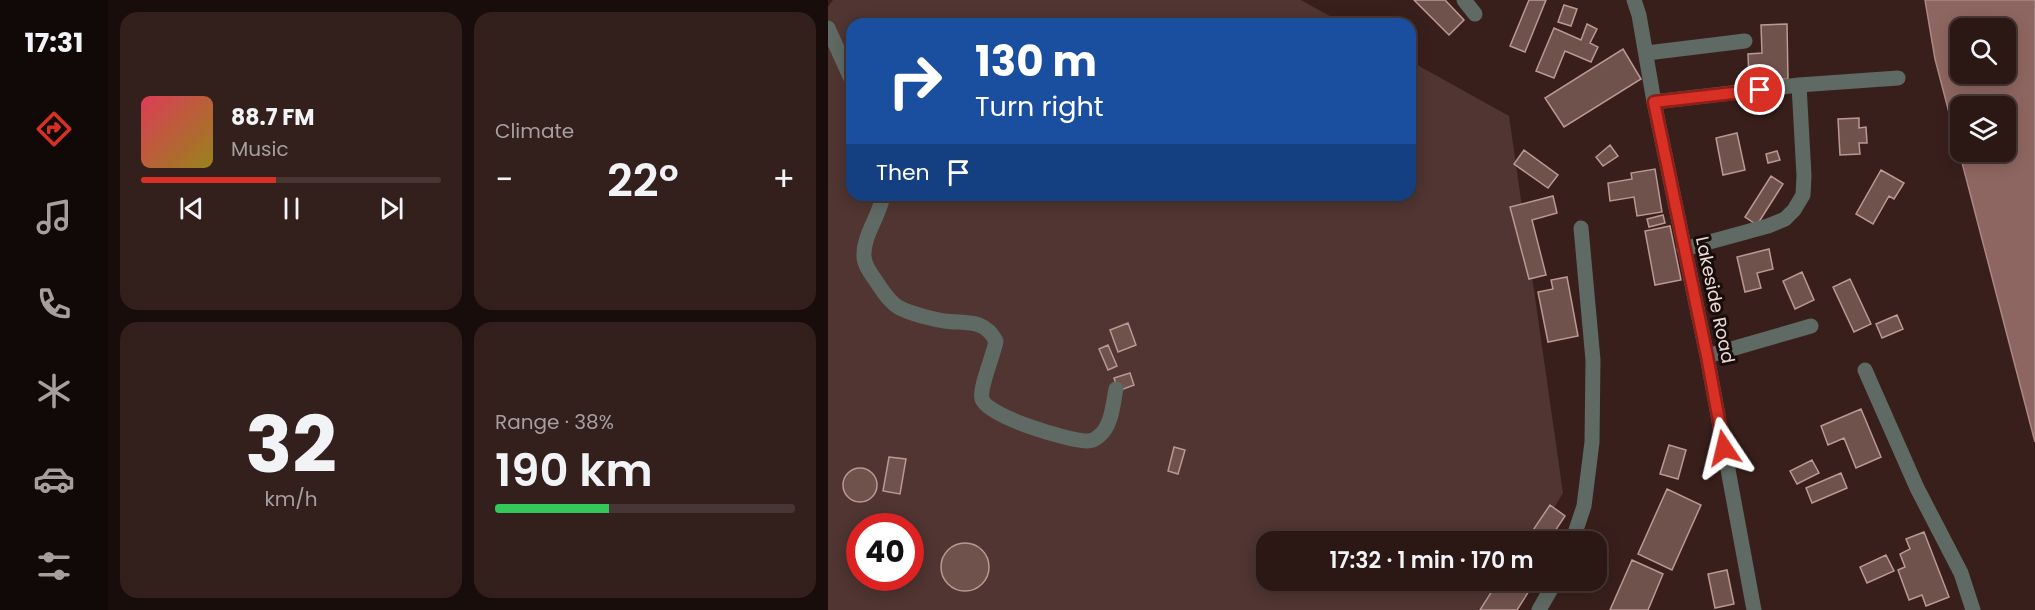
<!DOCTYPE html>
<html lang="en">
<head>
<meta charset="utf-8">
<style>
	body { margin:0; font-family:Poppins,sans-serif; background:#33201d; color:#f1f3f6; height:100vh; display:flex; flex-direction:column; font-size:22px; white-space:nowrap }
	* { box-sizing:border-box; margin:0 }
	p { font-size:20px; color:#a69fa0 }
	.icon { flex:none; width:33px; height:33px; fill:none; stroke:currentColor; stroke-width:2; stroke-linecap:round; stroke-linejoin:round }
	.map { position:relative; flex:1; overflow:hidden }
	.side { display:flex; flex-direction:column; gap:12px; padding:12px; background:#180d0b; width:720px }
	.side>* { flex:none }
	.top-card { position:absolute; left:18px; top:18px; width:570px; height:183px; border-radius:18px; box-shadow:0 3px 15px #0003,0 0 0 2px #473634; background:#1a4fa0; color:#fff; overflow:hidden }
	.tools { position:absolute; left:1122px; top:18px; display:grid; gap:12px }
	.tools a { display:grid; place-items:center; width:66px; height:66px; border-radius:12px; background:#2b1714; box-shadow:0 3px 15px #0003,0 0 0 2px #473634; font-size:30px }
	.speed { position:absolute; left:18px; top:513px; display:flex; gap:12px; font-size:30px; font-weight:700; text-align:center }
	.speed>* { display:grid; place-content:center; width:78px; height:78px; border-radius:50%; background:#2b1714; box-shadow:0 3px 15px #0003,0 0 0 2px #473634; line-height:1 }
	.speed .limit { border:9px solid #d22; background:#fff; color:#111 }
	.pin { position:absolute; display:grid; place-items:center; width:51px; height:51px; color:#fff; margin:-26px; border:3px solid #fff; border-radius:50%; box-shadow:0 2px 6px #0007 }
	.me { position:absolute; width:66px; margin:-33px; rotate:350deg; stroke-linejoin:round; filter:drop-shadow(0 0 4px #0008) }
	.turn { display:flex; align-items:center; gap:21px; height:126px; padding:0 30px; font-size:27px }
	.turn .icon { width:78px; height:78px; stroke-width:2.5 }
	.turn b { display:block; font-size:42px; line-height:51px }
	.then { display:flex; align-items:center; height:57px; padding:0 30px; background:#0003; gap:12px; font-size:22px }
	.big { font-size:45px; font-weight:600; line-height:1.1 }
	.side .tile { flex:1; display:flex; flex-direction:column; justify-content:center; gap:9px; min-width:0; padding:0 21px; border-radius:18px; background:#33201d }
	.side .dial { align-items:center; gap:0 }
	.dial b { font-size:78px; line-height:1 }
	.song { display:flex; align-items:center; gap:18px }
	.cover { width:72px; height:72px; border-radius:9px; background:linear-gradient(135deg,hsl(350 70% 55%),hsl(50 70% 35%)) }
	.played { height:6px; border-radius:3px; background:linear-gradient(90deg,#d93025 45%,#473634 45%) }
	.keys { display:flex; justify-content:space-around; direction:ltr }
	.heat { display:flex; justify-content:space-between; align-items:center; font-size:33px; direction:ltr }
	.charge { height:9px; border-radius:4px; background:linear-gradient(90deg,#34c759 38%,#473634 0) }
	.side .tiles { flex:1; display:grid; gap:12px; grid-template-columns:repeat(2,1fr) }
	.trip { position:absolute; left:428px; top:531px; width:351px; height:60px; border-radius:18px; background:#2b1714; box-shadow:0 3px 15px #0003,0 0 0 2px #473634; font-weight:600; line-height:60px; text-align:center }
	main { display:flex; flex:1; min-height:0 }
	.tabs { display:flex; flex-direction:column; width:108px; justify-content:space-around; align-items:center; background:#110908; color:#a69fa0 }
	.tabs .icon { width:42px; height:42px }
	.tabs .active { color:#d93025 }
	.tabs b { font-size:27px; color:#f1f3f6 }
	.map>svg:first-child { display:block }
	.green { fill:#503532; fill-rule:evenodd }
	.water { fill:#8e6661; stroke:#aa8884; stroke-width:1.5; fill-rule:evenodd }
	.building { fill:#70524d; stroke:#bb9893; stroke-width:1.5 }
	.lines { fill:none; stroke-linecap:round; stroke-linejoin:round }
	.minor { stroke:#5e6a63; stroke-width:15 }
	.route-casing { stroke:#8d1f18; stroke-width:15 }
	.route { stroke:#d93025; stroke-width:10 }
	.labels { text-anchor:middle; stroke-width:6; stroke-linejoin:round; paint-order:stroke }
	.street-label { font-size:18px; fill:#ebd9d6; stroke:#180c0b }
</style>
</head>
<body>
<main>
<nav class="tabs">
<b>17:31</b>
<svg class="icon active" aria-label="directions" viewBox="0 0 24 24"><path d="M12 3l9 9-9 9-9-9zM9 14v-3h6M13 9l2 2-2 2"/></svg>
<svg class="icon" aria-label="music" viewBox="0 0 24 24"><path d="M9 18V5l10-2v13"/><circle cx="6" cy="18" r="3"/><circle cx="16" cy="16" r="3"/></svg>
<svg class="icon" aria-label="phone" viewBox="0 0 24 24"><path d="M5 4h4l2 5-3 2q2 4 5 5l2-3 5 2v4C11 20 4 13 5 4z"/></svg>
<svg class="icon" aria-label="climate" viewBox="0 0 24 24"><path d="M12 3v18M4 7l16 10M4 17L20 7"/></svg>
<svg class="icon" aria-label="car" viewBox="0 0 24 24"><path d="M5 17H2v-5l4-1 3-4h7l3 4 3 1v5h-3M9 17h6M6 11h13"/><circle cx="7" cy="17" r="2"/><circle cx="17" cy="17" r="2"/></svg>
<svg class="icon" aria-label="filters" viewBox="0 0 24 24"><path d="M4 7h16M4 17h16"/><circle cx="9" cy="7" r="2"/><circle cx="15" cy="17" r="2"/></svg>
</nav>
<section class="side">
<div class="tiles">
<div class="tile">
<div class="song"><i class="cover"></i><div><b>88.7 FM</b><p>Music</p></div></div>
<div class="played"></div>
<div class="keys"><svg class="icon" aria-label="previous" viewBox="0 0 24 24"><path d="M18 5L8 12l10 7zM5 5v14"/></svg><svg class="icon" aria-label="pause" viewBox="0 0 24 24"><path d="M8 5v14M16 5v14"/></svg><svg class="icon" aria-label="next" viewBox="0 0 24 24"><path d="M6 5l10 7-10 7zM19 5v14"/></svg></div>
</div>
<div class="tile"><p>Climate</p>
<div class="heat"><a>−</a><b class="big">22°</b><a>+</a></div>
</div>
<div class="tile dial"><b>32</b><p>km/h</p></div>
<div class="tile"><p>Range · 38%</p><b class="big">190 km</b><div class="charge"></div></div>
</div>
</section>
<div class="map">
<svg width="1207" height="610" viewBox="0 0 1207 610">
	<rect width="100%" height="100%" fill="#391f1b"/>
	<path class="green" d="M5,0H473L516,24H24V195H582V61L681,116L735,493L706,541L438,542V580L683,581L665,610H0V7ZM32,526H82V578H32Z"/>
	<path class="water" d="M1097,0H1207V442L1107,59ZM1132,28H1178V74H1132ZM1132,106H1178V152H1132Z"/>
	<path class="building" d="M586,0H617L636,20L621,35Z
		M701,0H718L697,52L682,46Z
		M736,5L749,9L743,26L730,22Z
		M759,24L769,29L762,43L770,47L763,62L737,51L726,78L708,71L726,28L753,40Z
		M959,24L960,79L921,81L920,54L934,53L933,25Z
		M795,49L813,79L736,127L717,98Z
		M1031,118V128L1038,127L1039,143H1031L1032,154L1012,155L1010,119Z
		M909,133L917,170L895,175L888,138Z
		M782,145L790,156L775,166L768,157Z
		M696,150L730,175L720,188L686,164Z
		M949,151L952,160L940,163L938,154Z
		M827,169L834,212L809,216L806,197L782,201L780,183L804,179L803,173Z
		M1053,170L1076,183L1066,199L1061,196L1045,224L1028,214Z
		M943,176L955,184L929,225L917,217Z
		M725,196L729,213L704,220L718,275L701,279L682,207Z
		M835,215L837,223L821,227L819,219Z
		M842,226L853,280L827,285L817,231Z
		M941,249L945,269L929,273L933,288L917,292L909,257Z
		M974,272L986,300L967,309L955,281Z
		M739,277L750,336L720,342L710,292L725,289L723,280Z
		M1022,279L1043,324L1026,332L1005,287Z
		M1069,315L1075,329L1054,338L1048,324Z
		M300,323L308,345L290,352L282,330Z
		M280,345L289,366L280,370L271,349Z
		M302,373L306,385L290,391L286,378Z
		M1033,409L1053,457L1028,468L1016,438L1000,445L993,426Z
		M841,445L858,450L850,479L832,474Z
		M346,447L357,450L350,474L340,471Z
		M61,457L78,459L72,494L55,491Z
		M984,460L991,473L969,484L962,471Z
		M15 485a17 17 0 1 1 34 0a17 17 0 1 1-34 0Z
		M1013,473L1019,488L984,503L978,488Z
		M839,489L873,505L844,570L810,554Z
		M722,505L737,516L727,531L737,538L734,542H697Z
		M1096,532L1121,597L1098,606L1094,595L1081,600L1070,570L1077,567L1072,554L1082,549L1078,539Z
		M113 567a24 24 0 1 1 48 0a24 24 0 1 1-48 0Z
		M1058,555L1066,571L1039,583L1032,567Z
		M804,560L835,574L820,610H782Z
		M899,570L906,604L887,608L880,574Z
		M671,580H708L689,610H652Z"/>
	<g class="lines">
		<path class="minor" d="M636,0L647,14
			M806,0L811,15L826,102L879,356L926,610
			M0,28L24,81
			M819,53L917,41
			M826,102L971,85L1070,78
			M55,195C52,216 35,235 36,256C36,265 43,274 48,281C54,290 62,303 72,308C86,315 101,318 116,321C138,324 156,318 168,341C166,354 151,388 154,399C159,416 240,441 259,441C263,441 268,439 271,436C284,426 285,403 288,389
			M856,249L940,226L957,219L966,210L975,195L976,176L971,85
			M879,356L983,326
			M1037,370L1089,488L1133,573L1145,610
			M744,542L756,506L764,442L765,360L753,228
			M711,610L728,580"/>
	</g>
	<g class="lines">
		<defs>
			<path id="route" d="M896,448L879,356L826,102L932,90"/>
		</defs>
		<use href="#route" class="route-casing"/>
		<use href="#route" class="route"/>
	</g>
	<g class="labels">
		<g class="street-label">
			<text transform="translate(887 300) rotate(78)" y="6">Lakeside Road</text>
		</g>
	</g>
</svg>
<div class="tools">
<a><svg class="icon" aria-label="search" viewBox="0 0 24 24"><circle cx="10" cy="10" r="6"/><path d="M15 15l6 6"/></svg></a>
<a><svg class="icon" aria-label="layers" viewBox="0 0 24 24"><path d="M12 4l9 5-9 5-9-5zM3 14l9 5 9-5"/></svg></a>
</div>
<div class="speed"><div class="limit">40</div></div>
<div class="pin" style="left:932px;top:90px;background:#d93025"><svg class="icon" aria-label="arrive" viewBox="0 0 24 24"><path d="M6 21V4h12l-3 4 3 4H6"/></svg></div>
<svg class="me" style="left:896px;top:448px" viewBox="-20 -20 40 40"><path d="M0-17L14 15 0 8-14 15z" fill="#d93025" stroke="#fff" stroke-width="4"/></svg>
<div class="trip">17:32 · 1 min · 170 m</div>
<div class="top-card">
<div class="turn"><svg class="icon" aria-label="right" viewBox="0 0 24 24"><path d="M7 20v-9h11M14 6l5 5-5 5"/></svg><div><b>130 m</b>Turn right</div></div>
<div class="then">Then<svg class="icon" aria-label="arrive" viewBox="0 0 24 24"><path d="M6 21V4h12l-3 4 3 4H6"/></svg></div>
</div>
</div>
</main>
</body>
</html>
